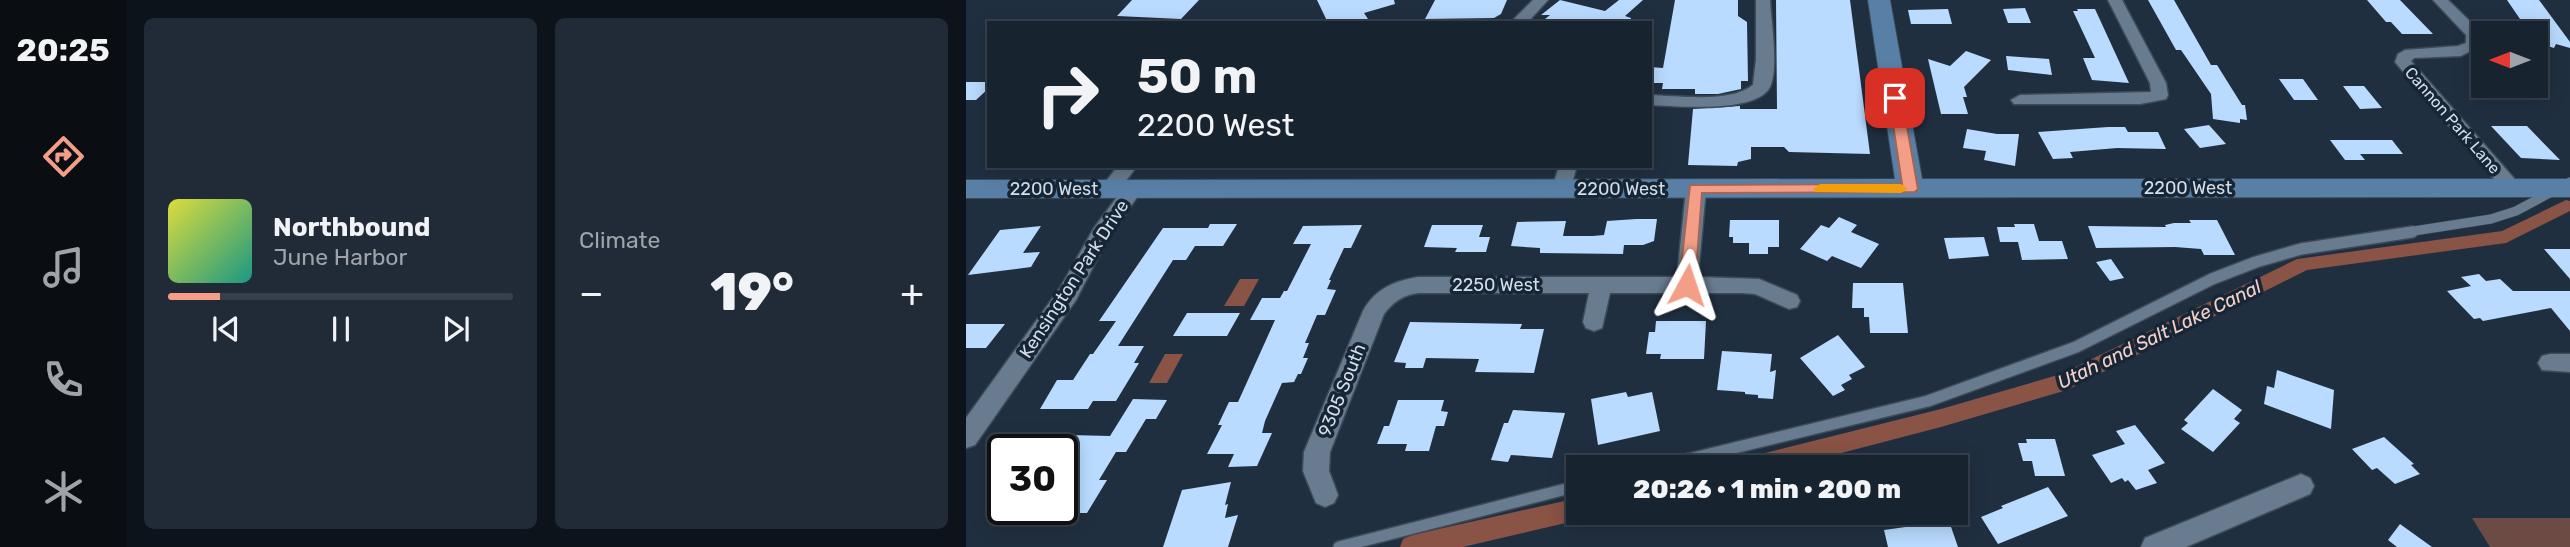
<!DOCTYPE html>
<html lang="en">
<head>
<meta charset="utf-8">
<style>
	body { margin:0; font-family:Rubik,sans-serif; background:#212b38; color:#f1f3f6; height:100vh; display:flex; flex-direction:column; font-size:26px; white-space:nowrap }
	* { box-sizing:border-box; margin:0 }
	p { font-size:23px; color:#9fa4ab }
	.icon { flex:none; width:38px; height:38px; fill:none; stroke:currentColor; stroke-width:2; stroke-linecap:round; stroke-linejoin:round }
	.map { position:relative; flex:1; overflow:hidden }
	.details { display:flex; flex-direction:column; gap:18px; padding:18px; background:#0d131a; width:840px }
	.details>* { flex:none }
	.hud { position:absolute; left:21px; top:21px; width:665px; height:147px; border-radius:0px; box-shadow:0 4px 18px #0003,0 0 0 2px #36404c; background:#182330; color:#f1f3f6; overflow:hidden }
	.needle { width:46px; rotate:270deg }
	.fabs { position:absolute; left:1505px; top:21px; display:grid; gap:14px }
	.fabs a { display:grid; place-items:center; width:77px; height:77px; border-radius:0px; background:#182330; box-shadow:0 4px 18px #0003,0 0 0 2px #36404c; font-size:35px }
	.speed { position:absolute; left:21px; top:434px; display:flex; gap:14px; font-size:35px; font-weight:700; text-align:center }
	.speed>* { display:grid; place-content:center; width:91px; height:91px; border-radius:50%; background:#182330; box-shadow:0 4px 18px #0003,0 0 0 2px #36404c; line-height:1 }
	.speed .limit { border:4px solid #111; border-radius:10px; background:#fff; color:#111 }
	.pin { position:absolute; display:grid; place-items:center; width:60px; height:60px; color:#fff; margin:-30px; border-radius:14px; box-shadow:0 4px 10px #0006 }
	.me { position:absolute; width:77px; margin:-38px; rotate:5deg; stroke-linejoin:round; filter:drop-shadow(0 0 5px #0008) }
	.turn { display:flex; align-items:center; gap:24px; height:147px; padding:0 35px; font-size:32px }
	.turn .icon { width:91px; height:91px; stroke-width:2.5 }
	.turn b { display:block; font-size:49px; line-height:60px }
	.big { font-size:52px; font-weight:800; line-height:1.1 }
	.details .tile { flex:1; display:flex; flex-direction:column; justify-content:center; gap:10px; min-width:0; padding:0 24px; border-radius:10px; background:#212b38 }
	.song { display:flex; align-items:center; gap:21px }
	.cover { width:84px; height:84px; border-radius:10px; background:linear-gradient(135deg,hsl(60 70% 55%),hsl(170 70% 35%)) }
	.played { height:7px; border-radius:4px; background:linear-gradient(90deg,#f49e88 15%,#36404c 15%) }
	.keys { display:flex; justify-content:space-around; direction:ltr }
	.heat { display:flex; justify-content:space-between; align-items:center; font-size:38px; direction:ltr }
	.details .tiles { flex:1; display:grid; gap:18px; grid-template-columns:repeat(2,1fr) }
	.trip { position:absolute; left:600px; top:455px; width:402px; height:70px; border-radius:0px; background:#182330; box-shadow:0 4px 18px #0003,0 0 0 2px #36404c; font-weight:800; line-height:70px; text-align:center }
	main { display:flex; flex:1; min-height:0 }
	.menu { display:flex; flex-direction:column; width:126px; justify-content:space-around; align-items:center; background:#0a0e13; color:#9fa4ab }
	.menu .icon { width:49px; height:49px }
	.menu .on { color:#f49e88 }
	.menu b { font-size:32px; color:#f1f3f6 }
	.map>svg:first-child { display:block }
	.green { fill:#6b4b43 }
	.water { fill:#895345 }
	.lines { fill:none; stroke-linecap:round; stroke-linejoin:round }
	.canal { fill:#895345; fill-rule:evenodd }
	.building { fill:#b9dbff }
	.lane-far1-casing { stroke:#3d4b59; stroke-width:10 }
	.lane-casing { stroke:#3d4b59; stroke-width:14 }
	.street-casing { stroke:#3d4b59; stroke-width:3 }
	.secondary-casing { stroke:#3d4b59; stroke-width:2 }
	.lane-far1 { stroke:#697b8f; stroke-width:9 }
	.lane { stroke:#697b8f; stroke-width:11 }
	.street { fill:#697b8f; fill-rule:evenodd }
	.secondary { fill:#5880a7; fill-rule:evenodd }
	.route { fill:#f49e88; stroke:#9f6758; stroke-width:2 }
	.slow { fill:#f59e0b }
	.labels { text-anchor:middle; stroke-width:7; stroke-linejoin:round; paint-order:stroke }
	.far-street-label { font-size:16px; fill:#d4dee9; stroke:#162636 }
	.street-label { font-size:18px; fill:#d4dee9; stroke:#162636 }
	.water-label { font-size:19px; font-style:italic; fill:#f4d0c7; stroke:#162636 }
</style>
</head>
<body>
<main>
<nav class="menu">
<b>20:25</b>
<svg class="icon on" aria-label="directions" viewBox="0 0 24 24"><path d="M12 3l9 9-9 9-9-9zM9 14v-3h6M13 9l2 2-2 2"/></svg>
<svg class="icon" aria-label="music" viewBox="0 0 24 24"><path d="M9 18V5l10-2v13"/><circle cx="6" cy="18" r="3"/><circle cx="16" cy="16" r="3"/></svg>
<svg class="icon" aria-label="phone" viewBox="0 0 24 24"><path d="M5 4h4l2 5-3 2q2 4 5 5l2-3 5 2v4C11 20 4 13 5 4z"/></svg>
<svg class="icon" aria-label="climate" viewBox="0 0 24 24"><path d="M12 3v18M4 7l16 10M4 17L20 7"/></svg>
</nav>
<section class="details">
<div class="tiles">
<div class="tile">
<div class="song"><i class="cover"></i><div><b>Northbound</b><p>June Harbor</p></div></div>
<div class="played"></div>
<div class="keys"><svg class="icon" aria-label="previous" viewBox="0 0 24 24"><path d="M18 5L8 12l10 7zM5 5v14"/></svg><svg class="icon" aria-label="pause" viewBox="0 0 24 24"><path d="M8 5v14M16 5v14"/></svg><svg class="icon" aria-label="next" viewBox="0 0 24 24"><path d="M6 5l10 7-10 7zM19 5v14"/></svg></div>
</div>
<div class="tile"><p>Climate</p>
<div class="heat"><a>−</a><b class="big">19°</b><a>+</a></div>
</div>
</div>
</section>
<div class="map">
<svg width="1604" height="547" viewBox="0 0 1604 547">
	<rect width="100%" height="100%" fill="#202f40"/>
	<path class="green" d="M1506,518H1604V547H1524Z"/>
	<path class="water" d="M274,279H293L278,306H258Z
		M199,354H217L201,383H183Z"/>
	<g class="lines">
		<path class="canal" d="M1600,200L1604,201V211L1540,243L1341,270L1101,390L975,427L822,467H771L775,460L783,457L975,409L1095,374L1331,259L1536,231Z
			M612,498V513H622L621,517L612,520L497,547H434L437,539L446,535Z"/>
	</g>
	<path class="building" d="M166,0H233L215,19L151,16Z
		M351,0H428L429,4L398,13L402,19L389,23H362Z
		M469,0H541L535,14L528,18L459,19Z
		M594,0L639,11L653,0H677L659,16L665,18V23H574L584,15H575Z
		M709,0H772V16L781,22L782,81H775V89L752,94H729V89H696L697,83H684V67L697,68Z
		M810,0H884L904,154L823,152L818,147H785V159L772,162L771,166L722,165L727,109L774,106V109H811Z
		M1182,0H1208L1245,65H1251L1276,105H1279L1281,120L1274,119V123L1247,119L1245,94L1215,50H1210Z
		M1401,0H1434L1467,34H1436L1425,22H1420Z
		M1541,0H1573L1604,42V48L1590,44L1588,48L1572,43L1582,22L1554,19Z
		M1059,8L1065,23H1042L1037,9Z
		M982,9L986,24H945L942,10Z
		M1111,9H1129L1163,83L1126,80L1117,58H1129L1107,11H1112Z
		M1000,51L1025,60L998,87L1001,97H997L1002,114H975L962,59L984,66Z
		M1040,56L1083,59L1086,75L1042,70Z
		M1313,79H1337L1352,100H1328Z
		M0,82H23V88L10,100H0Z
		M1377,86H1398L1416,108L1394,109Z
		M1243,125L1260,144L1234,148L1218,129Z
		M1525,126H1561L1594,160L1555,158Z
		M1142,127H1159L1162,132H1192L1200,149L1151,148L1104,152L1107,158L1087,159L1072,132Z
		M1001,129L1031,134H1053L1049,166L1018,160L1020,151L997,148Z
		M1364,140H1426L1437,154H1394L1399,160H1379Z
		M873,217L891,225L885,232L913,244L895,268L866,256L861,261L834,249L855,225L863,228Z
		M670,219H691L688,241L677,245H658L657,254L574,253V248L545,246L551,222L600,221L597,236H627L638,235L641,221Z
		M764,220H813V247H802V254H783V243H767V237H763Z
		M1223,220H1251L1269,255H1238L1235,249L1209,247L1130,248L1122,226L1200,227L1199,225L1208,223H1225Z
		M244,224H271L257,246H229L220,260H207L152,346H178L168,363H173L150,401H127L122,409H74L91,380H107L124,354H127L150,321H133L197,228H242Z
		M1048,224H1068L1073,241H1096L1102,259L1056,260L1052,242H1034L1031,227H1049Z
		M396,225L385,248H378L363,280H365L361,289L370,290L359,315H351L339,343H343L337,358H342L335,374H332L328,382L316,383L299,421L296,433H306L291,466L262,467L268,454H241L256,425H252L263,402H272L309,320H284L296,298H314L318,291H321L345,244H327L337,226Z
		M466,225H517L513,237H524L520,252H489L491,248L458,247Z
		M75,226L57,253L74,252L65,267L2,275L34,230Z
		M1018,237L1023,256L983,259L978,238Z
		M1578,249H1604V279Z
		M1145,259L1158,278L1144,281L1130,262Z
		M1513,274L1520,281L1534,279L1547,291H1604V331L1585,308L1517,321L1514,318L1508,319L1481,291L1505,286L1495,277Z
		M887,283H937L942,333H904L903,317H898V308H886Z
		M221,313H274L261,336H207Z
		M690,321H740L738,359H694L695,354H680L683,332H689Z
		M444,322L556,324L554,329H578L568,373L509,372L513,359L460,358L457,368H439L440,363L428,362Z
		M0,324H39L20,348H0Z
		M872,335L899,367L883,375L886,379L875,385L879,390L867,396L834,358Z
		M756,351L806,354L804,372L810,370L807,399L792,398V395L779,394V392L751,390Z
		M1311,370L1368,390L1365,429L1298,404L1301,386L1308,388Z
		M1247,389L1276,410L1268,419L1274,423L1247,452L1215,429L1222,423L1218,420Z
		M660,392L662,397L686,392L694,431L632,445L625,399Z
		M167,399L201,400L190,419H180L160,452H150L133,480H141L121,513H96V447L103,435L144,436Z
		M432,400H478L475,411L482,412L478,426H470L463,451H439L441,444H411L418,426H423Z
		M547,410L599,413L586,458L545,455L542,462L525,460L538,423H542Z
		M1169,425L1199,463L1182,470L1191,483L1170,490L1162,480L1159,482L1156,478L1145,483L1126,455L1159,444L1150,431Z
		M1418,437L1448,464L1445,465L1454,474L1429,484L1411,468L1406,470L1386,449Z
		M1060,439H1089L1099,476H1069L1066,461H1057L1052,443H1061Z
		M265,482L259,505L262,504L259,518L272,515L262,547H197L216,490Z
		M1082,487L1102,516L1032,544L1015,517L1037,508L1035,506Z
		M983,521L992,547H922L918,530Z
		M1434,524L1466,547H1431L1422,540Z"/>
	<g class="lines">
		<defs>
			<path id="lane-far1" d="M1435,233L1525,219L1550,211L1604,182"/>
			<path id="lane" d="M690,467L962,401L1110,347L1246,279L1290,262L1335,249L1446,232
				M373,547L612,486"/>
			<path id="street" d="M567,0H582L561,23H544Z
				M790,0H804C805,21 813,68 804,87C790,114 710,106 684,105V95C712,96 765,103 787,85L790,59Z
				M1142,0H1156L1200,83L1202,95L1200,99L1174,104H1048L1045,100L1054,95L1185,92L1184,83Z
				M1467,0H1482L1514,31L1516,45L1495,56L1448,58L1445,61L1553,184L1556,188L1553,192H1539L1429,62L1432,54L1439,50L1492,46L1500,43V35Z
				M152,166H171L151,193H137L134,189Z
				M593,166H611L603,193H589L586,189Z
				M167,183L174,185L177,189L143,236L110,300L9,445L0,448V418L94,288L128,228L160,185Z
				M730,183L737,185L740,189L732,277L793,279L831,295L834,301L831,307L823,309L789,294L777,293H644L636,328L628,331L620,328L617,322L623,293H452C437,295 427,302 418,314L364,452L363,471L372,495L368,503L359,507L350,503L337,471L338,452L397,311C409,289 428,281 452,277H711L720,189L723,185Z
				M1584,354H1604V372L1576,370L1572,363L1576,356Z
				M1335,474L1344,478L1348,486L1344,494L1220,547H1175L1179,538Z"/>
			<path id="secondary" d="M902,0H924L956,179H1604V197L0,198V180L929,179Z"/>
		</defs>
		<use href="#lane-far1" class="lane-far1-casing"/>
		<use href="#lane" class="lane-casing"/>
		<use href="#street" class="street-casing"/>
		<use href="#secondary" class="secondary-casing"/>
		<use href="#lane-far1" class="lane-far1"/>
		<use href="#lane" class="lane"/>
		<use href="#street" class="street"/>
		<use href="#secondary" class="secondary"/>
	</g>
	<path class="route" d="M929,94L936,98L952,189L949,192L736,193L729,285L721,291L716,289L713,285L724,185L936,184L923,98Z"/>
	<path class="slow" d="M854,184H935L942,189L935,193L849,192L847,189Z"/>
	<g class="labels">
		<g class="far-street-label">
			<text transform="translate(1487 120) rotate(49)" y="6">Cannon Park Lane</text>
		</g>
		<g class="street-label">
			<text x="1222" y="194">2200 West</text>
			<text x="88" y="195">2200 West</text>
			<text x="655" y="195">2200 West</text>
			<text transform="translate(108 279) rotate(-57)" y="6">Kensington Park Drive</text>
			<text x="530" y="291">2250 West</text>
			<text transform="translate(376 390) rotate(-68)" y="6">9305 South</text>
		</g>
		<g class="water-label">
			<text transform="translate(1193 334) rotate(-26)" y="7">Utah and Salt Lake Canal</text>
		</g>
	</g>
</svg>
<div class="fabs">
<a><svg class="needle" viewBox="-14 -14 28 28"><path d="M0-13l5 13h-10z" fill="#e53935"/><path d="M0 13l5-13h-10z" fill="#9fa4ab"/></svg></a>
</div>
<div class="speed"><div class="limit">30</div></div>
<div class="pin" style="left:929px;top:98px;background:#d93025"><svg class="icon" aria-label="arrive" viewBox="0 0 24 24"><path d="M6 21V4h12l-3 4 3 4H6"/></svg></div>
<svg class="me" style="left:721px;top:285px" viewBox="-20 -20 40 40"><path d="M0-17L14 15 0 8-14 15z" fill="#f49e88" stroke="#fff" stroke-width="4"/></svg>
<div class="trip">20:26 · 1 min · 200 m</div>
<div class="hud">
<div class="turn"><svg class="icon" aria-label="right" viewBox="0 0 24 24"><path d="M7 20v-9h11M14 6l5 5-5 5"/></svg><div><b>50 m</b>2200 West</div></div>
</div>
</div>
</main>
</body>
</html>
